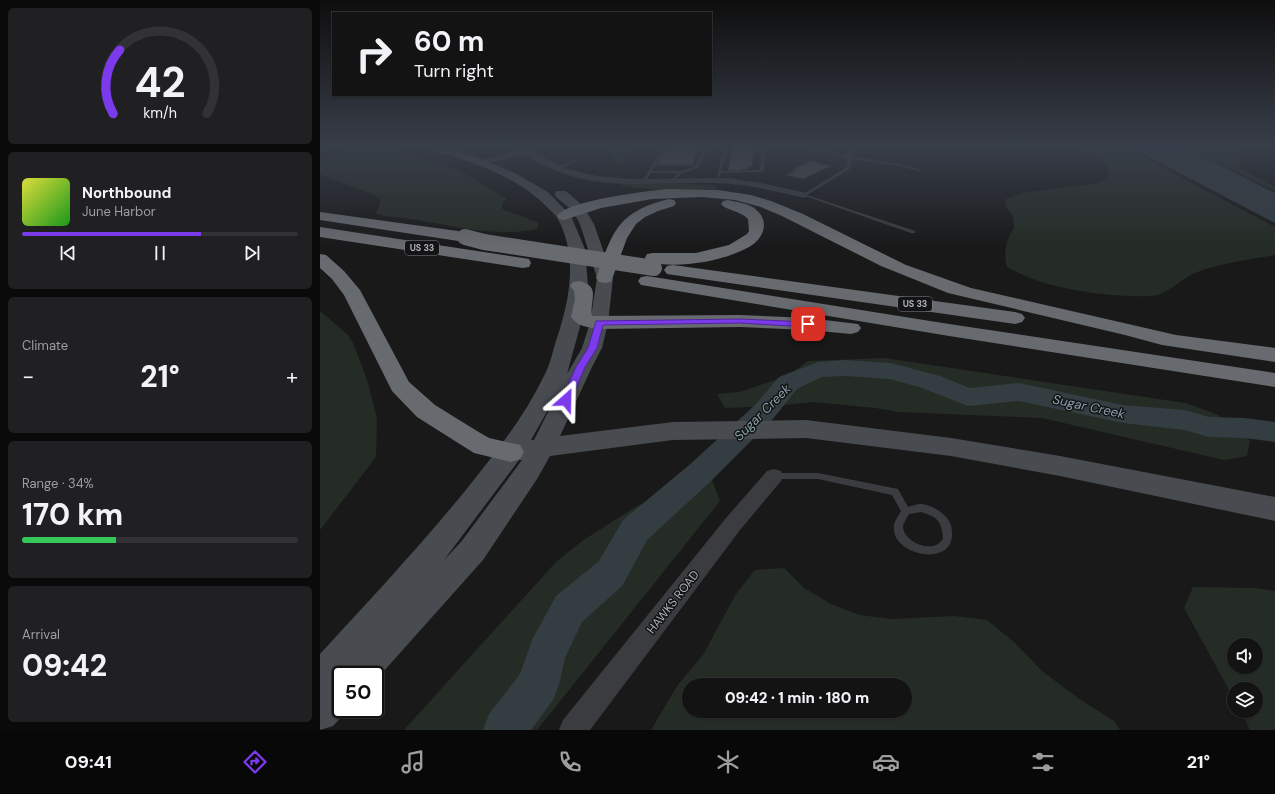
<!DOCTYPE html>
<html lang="en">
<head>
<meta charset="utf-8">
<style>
	body { margin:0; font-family:"DM Sans",sans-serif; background:#202022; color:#f1f3f6; height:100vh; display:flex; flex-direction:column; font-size:15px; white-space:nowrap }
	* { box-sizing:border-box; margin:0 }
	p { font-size:13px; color:#9d9ea0 }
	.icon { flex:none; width:22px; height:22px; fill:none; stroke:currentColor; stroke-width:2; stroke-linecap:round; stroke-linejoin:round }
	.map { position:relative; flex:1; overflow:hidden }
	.sheet { display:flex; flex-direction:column; gap:8px; padding:8px; background:#0a0a0b; width:320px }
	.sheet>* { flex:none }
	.guide { position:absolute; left:12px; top:12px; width:380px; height:84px; border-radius:0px; box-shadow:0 1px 3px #0004,0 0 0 1px #323234; background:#131314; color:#f1f3f6; overflow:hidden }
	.fabs { position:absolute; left:907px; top:638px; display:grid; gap:8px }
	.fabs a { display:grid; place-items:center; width:36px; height:36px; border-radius:50%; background:#131314; box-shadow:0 1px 3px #0004,0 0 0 1px #323234; font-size:20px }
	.speed { position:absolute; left:12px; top:666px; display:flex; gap:8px; font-size:20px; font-weight:700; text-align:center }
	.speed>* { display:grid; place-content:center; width:52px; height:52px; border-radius:50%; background:#131314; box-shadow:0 1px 3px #0004,0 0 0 1px #323234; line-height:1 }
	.speed .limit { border:2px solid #111; border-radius:6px; background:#fff; color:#111 }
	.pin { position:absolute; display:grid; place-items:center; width:34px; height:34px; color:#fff; margin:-17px; border-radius:8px; box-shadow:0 2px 6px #0006 }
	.me { position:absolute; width:44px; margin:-22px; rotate:25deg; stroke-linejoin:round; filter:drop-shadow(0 0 3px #0008) }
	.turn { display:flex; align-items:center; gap:14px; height:84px; padding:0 16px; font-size:18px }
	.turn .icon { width:52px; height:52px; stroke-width:2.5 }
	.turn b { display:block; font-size:28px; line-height:34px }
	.big { font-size:30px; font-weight:800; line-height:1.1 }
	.sheet .tile { flex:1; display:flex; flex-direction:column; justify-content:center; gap:6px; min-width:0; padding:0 14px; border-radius:6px; background:#202022 }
	.sheet .dial { align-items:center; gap:0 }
	.dial svg { height:104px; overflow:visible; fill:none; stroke:#323234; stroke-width:7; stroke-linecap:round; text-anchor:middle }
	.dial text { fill:#f1f3f6; stroke:none }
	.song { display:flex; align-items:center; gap:12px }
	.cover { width:48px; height:48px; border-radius:6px; background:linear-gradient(135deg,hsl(60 70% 55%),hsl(120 70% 35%)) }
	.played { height:4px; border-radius:2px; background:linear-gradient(90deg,#7c3aed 65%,#323234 65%) }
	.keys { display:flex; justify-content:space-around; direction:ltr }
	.heat { display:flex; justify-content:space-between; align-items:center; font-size:22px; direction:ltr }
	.charge { height:6px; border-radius:3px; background:linear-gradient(90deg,#34c759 34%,#323234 0) }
	.trip { position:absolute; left:362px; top:678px; width:230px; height:40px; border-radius:20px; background:#131314; box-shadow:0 1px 3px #0004,0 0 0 1px #323234; font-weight:800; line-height:40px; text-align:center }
	.tab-bar { display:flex; height:64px; justify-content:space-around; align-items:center; background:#080808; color:#9d9ea0 }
	.tab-bar .icon { width:28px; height:28px }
	.tab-bar .current { color:#7c3aed }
	.tab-bar b { font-size:18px; color:#f1f3f6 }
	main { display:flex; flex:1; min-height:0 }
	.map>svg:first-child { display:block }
	.green { fill:#252c25; fill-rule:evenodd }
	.water { fill:#343d42 }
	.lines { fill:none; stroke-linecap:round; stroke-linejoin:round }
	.river { fill:#343d42; fill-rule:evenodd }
	.building { fill:#4b4c4f; stroke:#333336 }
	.lane { fill:#3a3c3f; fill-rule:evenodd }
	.street { fill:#3a3c3f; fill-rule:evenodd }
	.secondary { fill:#484b4f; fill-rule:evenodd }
	.highway { fill:#676a6f; fill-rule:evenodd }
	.highway-bridge { stroke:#676a6f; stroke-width:16 }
	.route { fill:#7c3aed; stroke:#51269a }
	.labels { text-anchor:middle; stroke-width:3; stroke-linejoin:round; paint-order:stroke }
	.shield { fill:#141415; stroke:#7f8388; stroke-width:1 }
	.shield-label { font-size:9px; font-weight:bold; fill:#adb2b9 }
	.near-street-label { font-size:12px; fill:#adb2b9; stroke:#141415 }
	.near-water-label { font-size:13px; font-style:italic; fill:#88a3af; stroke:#141415 }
</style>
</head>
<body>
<main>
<section class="sheet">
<div class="tile dial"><svg viewBox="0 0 100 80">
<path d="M14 69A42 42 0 1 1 86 69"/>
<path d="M14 69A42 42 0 0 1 19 20" stroke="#7c3aed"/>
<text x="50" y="56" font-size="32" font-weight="700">42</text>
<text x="50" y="72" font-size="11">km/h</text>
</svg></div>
<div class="tile">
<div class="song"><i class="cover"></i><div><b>Northbound</b><p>June Harbor</p></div></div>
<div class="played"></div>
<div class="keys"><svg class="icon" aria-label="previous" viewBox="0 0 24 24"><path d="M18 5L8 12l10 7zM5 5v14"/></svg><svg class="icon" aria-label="pause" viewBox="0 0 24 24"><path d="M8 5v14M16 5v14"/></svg><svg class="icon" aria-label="next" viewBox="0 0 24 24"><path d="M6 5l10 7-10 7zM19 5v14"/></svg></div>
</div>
<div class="tile"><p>Climate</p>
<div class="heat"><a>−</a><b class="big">21°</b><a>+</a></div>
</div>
<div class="tile"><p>Range · 34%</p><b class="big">170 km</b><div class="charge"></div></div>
<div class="tile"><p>Arrival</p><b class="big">09:42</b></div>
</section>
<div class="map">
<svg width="955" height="730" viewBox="0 0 955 730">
	<rect width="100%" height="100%" fill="#19191a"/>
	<path class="green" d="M52,145L139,170L187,199L182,204V209L219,223L217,229C166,240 115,219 64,216L56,213L60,203V199L54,195L0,174V158Z
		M297,145H313L303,163L296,164L291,153Z
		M752,145H800L955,227V255C929,260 900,263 875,273C862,278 851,291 838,295C830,297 819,296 811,296C772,295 721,287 687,267C683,253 686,240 694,228L693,216L685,204L686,199L702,193L778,183C787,180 789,175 788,166L772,154Z
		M860,145H921L919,168L955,187V191Z
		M300,182L395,185L397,189L339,190L302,186Z
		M0,311L28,335L33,343L47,380L57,419L56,457L0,530Z
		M565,358L865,403L891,412L916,424L930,441L927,456L904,460L722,418L579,412L555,408L494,402L453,406L405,408L397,394L419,392L458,379L474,371L488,361Z
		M391,477L400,501L217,730H84L236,562L262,541L314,508L365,481Z
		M464,568L484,588L511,604L539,615L572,619L634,616L667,620L695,643L722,671L758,698L794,721L800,730H331L357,686L383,655L416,594L435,570ZM369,685H585V711H369Z
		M873,587L934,588L955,591V730H930L921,711H936V689H914V699L864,608ZM914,645H936V667H914Z"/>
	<path class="water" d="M806,145H859L955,193V223Z"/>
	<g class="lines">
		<path class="river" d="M525,360L571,363L620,376L650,388L699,383L803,405L864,410L889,417L924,418L955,422V442L924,438L889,437L864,430L803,423L699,401L648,406L602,388L570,379L525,376L502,377L477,389L452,420L390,482L327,540L303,585L262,622L245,658L239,685L233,700L211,730H163L169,714L200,674L212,640L236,596L279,561L303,520L368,466L434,406L459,377L498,362Z"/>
	</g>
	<path class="building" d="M3,145H15L21,147L4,151L0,150V146Z
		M348,145H380L372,165H337Z
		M413,145H434L432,166H429L428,169H422V171H408Z
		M491,161L511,166L483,179L466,175L475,171L472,170Z"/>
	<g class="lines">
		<path class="lane" d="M344,145H348L332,171H362L375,166L385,145H389L378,168L363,173L353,181L351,180L358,173H331L326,181H324L323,180Z
			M404,145H408L401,171L440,170L442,145H446L444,171L442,172L401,173L399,177H397Z
			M536,145L542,146L529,156L579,164L601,170L599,171L579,166L530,159L532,161L530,169L487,195L595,231V233H591L482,195L527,167L528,161L525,158L480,148V146L525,156L538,146Z
			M256,159L259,160L239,169L236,168Z
			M454,473H498L578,489L588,507C592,506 597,504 600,504C608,504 620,510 625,516C630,521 632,526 632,533C634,569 569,555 574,525C575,520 579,515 581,511L572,495L498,479H454L451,478L450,476L451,474ZM601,512C618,517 622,522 623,539C621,541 620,543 618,544C607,551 583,541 583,526C584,522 587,518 589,514Z"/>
		<path class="street" d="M190,145H200L247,169L277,176L311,179L408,178L441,183L487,193L489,195L484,198C455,191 427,184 397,183C351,181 304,189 258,178C239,173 220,164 203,154L163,165L159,163L160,161L197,150Z
			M454,469L461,471L463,476L461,481L420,530L270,730H239L243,720L406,518L447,471Z"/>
		<path class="secondary" d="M100,145H117L157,157L193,172L228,192L251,216L265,249L268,286L264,312L247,374L262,348L270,323L277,278L260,224L253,211L236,197L235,194L236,191H246L263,206L274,224L293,278L288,323L282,348L272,367L240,436L353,422L486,420L631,438L740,456L955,497V521L740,476L631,456L486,438L353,440L230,456L217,479L163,560L55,681V675H21V709H29L13,726L0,730V654C49,601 99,547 145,491C174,455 203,419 224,376C229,367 232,355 235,344C249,303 259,259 238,219C236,215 232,212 229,209C196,174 146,160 101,147ZM238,392L214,440H211ZM199,460H202L141,542L124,560Z"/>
		<path class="highway" d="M348,189L398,190L431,195L451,201L483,214L586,265L651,288L856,335L955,348V362L842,345L805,335L628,293L561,266L462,216L441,207L415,200L382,197L332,199L281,208L244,220L239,219L237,216C248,200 328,191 348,189Z
			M349,199L354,200L356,203L354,206L338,211L325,217L316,224L307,238L291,282L285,283L279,282L276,278C293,231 297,212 349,199Z
			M408,200C417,202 427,203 434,208C451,220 444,239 429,247C402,262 357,269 327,262L325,258L327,254L333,253H376L409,245L427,234L429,231L428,219C421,211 405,210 401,204L403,201Z
			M0,212L145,232L151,234L153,237L151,240L145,242L0,220Z
			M0,227L203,258L209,259L211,263L209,267L203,268L0,237Z
			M0,254L6,255L24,271L40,290L89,382L115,405L157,431L169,438L200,445L204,452L200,459L191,462L154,453L97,417L72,391L24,295L12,279L0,268Z
			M353,265L695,312L702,314L705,318L702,322L695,324L347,274L344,270L347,266Z
			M327,276L629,324L955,373V387L629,336L321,285L318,281L321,277Z
			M259,281C282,286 269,301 272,316L420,315L488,318L538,324L541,328L538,332L531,334L488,330L420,327L279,329C268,327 258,327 251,317L255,299L254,291L250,286L253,282Z"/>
		<path class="highway-bridge" d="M145,237L164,242L334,268"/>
	</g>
	<linearGradient id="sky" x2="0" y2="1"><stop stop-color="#0e0e0e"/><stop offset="0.59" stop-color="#383e49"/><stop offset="1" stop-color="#383e49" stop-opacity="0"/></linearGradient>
	<rect width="955" height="247" fill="url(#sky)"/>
	<path class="route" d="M420,319L488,322L493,324L488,327L420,323L283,325L277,348L265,367L251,400L246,403L241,400L256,367L268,348L276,321Z"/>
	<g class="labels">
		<g class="shield">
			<rect x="85" y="241" width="34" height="14" rx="3"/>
			<rect x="578" y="297" width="34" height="14" rx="3"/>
		</g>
		<g class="shield-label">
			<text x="102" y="251">US 33</text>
			<text x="595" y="307">US 33</text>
		</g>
		<g class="near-street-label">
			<text transform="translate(353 602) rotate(-52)" y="4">HAWKS ROAD</text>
		</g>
		<g class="near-water-label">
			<text transform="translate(769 406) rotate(12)" y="5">Sugar Creek</text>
			<text transform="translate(442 412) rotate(-45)" y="5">Sugar Creek</text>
		</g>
	</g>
</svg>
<div class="fabs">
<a><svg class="icon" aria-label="sound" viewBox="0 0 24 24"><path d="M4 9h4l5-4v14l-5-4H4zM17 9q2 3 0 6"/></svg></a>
<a><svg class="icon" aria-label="layers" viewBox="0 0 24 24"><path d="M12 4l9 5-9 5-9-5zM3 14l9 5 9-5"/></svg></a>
</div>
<div class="speed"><div class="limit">50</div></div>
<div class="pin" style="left:488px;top:324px;background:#d93025"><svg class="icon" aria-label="arrive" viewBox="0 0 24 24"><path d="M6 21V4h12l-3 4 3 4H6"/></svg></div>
<svg class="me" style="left:246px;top:400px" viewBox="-20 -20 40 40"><path d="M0-17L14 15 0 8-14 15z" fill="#7c3aed" stroke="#fff" stroke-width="4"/></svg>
<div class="trip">09:42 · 1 min · 180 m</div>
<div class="guide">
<div class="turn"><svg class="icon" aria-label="right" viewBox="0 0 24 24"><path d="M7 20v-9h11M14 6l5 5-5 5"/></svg><div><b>60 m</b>Turn right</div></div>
</div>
</div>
</main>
<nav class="tab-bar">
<b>09:41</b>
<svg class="icon current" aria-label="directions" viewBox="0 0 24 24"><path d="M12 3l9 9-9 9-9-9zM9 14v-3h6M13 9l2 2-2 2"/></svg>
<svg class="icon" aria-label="music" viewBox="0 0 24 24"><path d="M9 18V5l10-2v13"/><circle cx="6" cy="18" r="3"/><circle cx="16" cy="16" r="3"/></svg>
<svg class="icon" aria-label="phone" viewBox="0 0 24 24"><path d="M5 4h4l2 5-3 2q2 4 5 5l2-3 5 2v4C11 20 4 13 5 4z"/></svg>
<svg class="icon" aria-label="climate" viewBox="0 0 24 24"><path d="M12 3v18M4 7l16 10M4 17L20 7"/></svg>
<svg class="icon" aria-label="car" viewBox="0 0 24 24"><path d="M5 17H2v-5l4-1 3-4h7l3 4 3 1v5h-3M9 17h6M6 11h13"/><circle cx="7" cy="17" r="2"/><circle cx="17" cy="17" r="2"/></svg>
<svg class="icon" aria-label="filters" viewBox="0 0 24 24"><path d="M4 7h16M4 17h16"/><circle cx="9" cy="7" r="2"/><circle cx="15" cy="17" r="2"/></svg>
<b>21°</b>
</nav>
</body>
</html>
